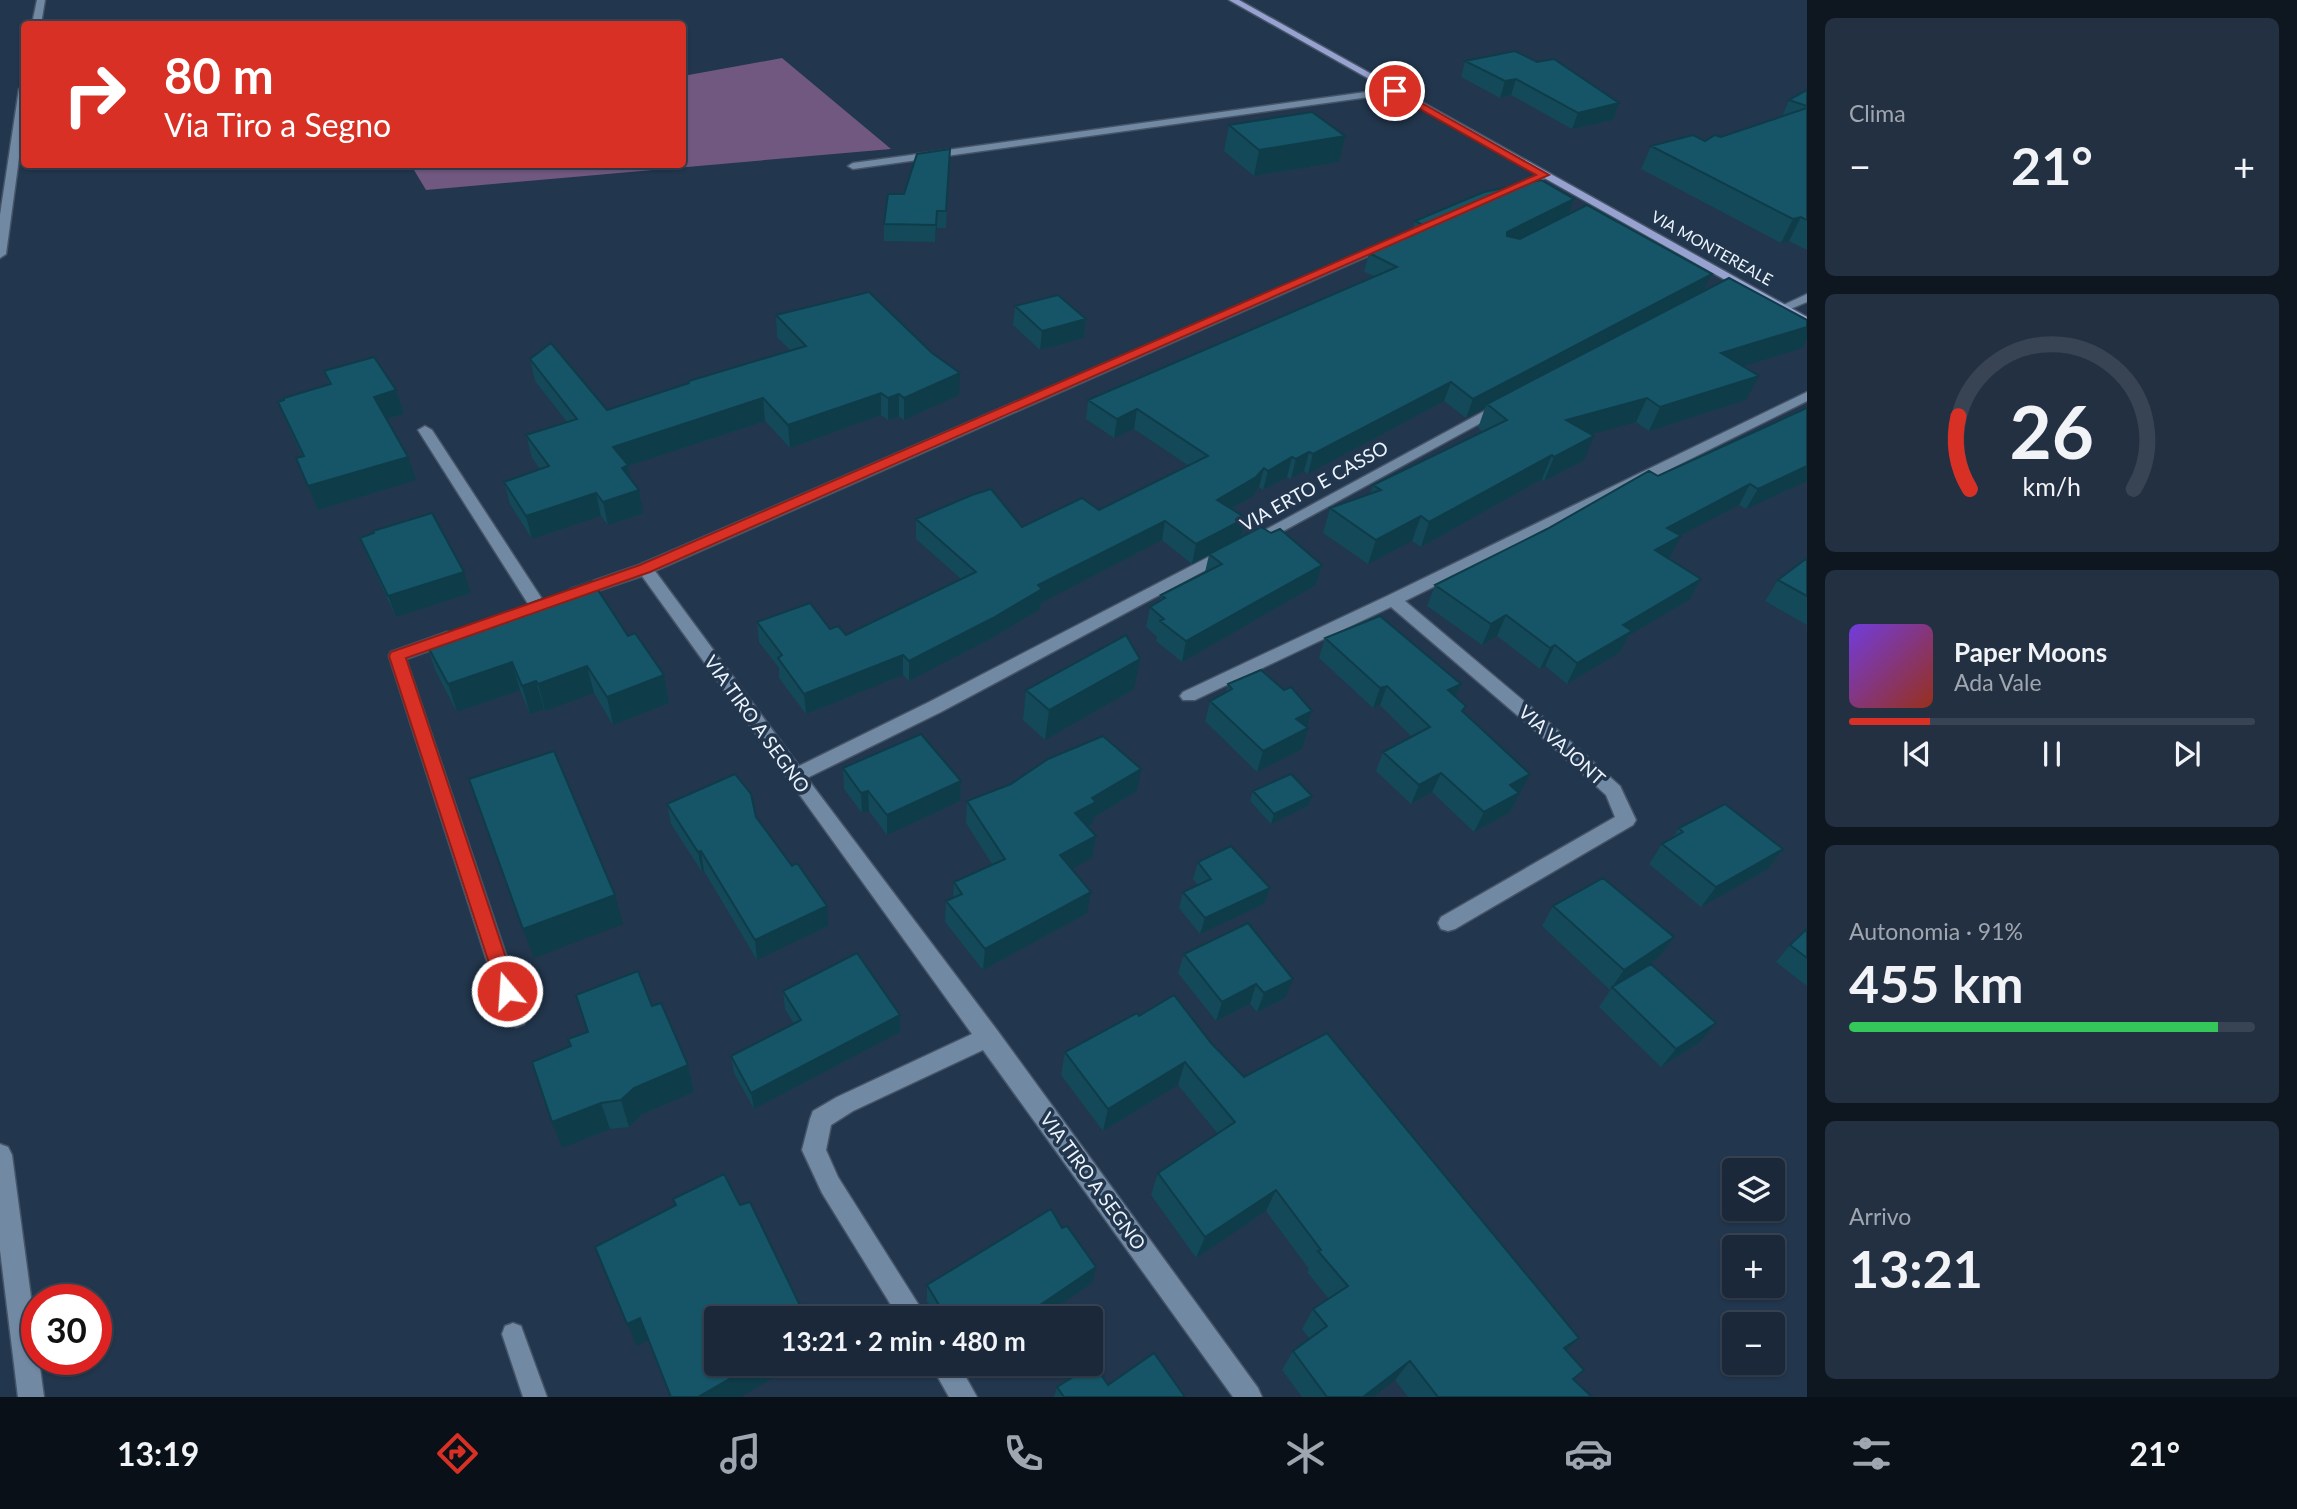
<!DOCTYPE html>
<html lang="it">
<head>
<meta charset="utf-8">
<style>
	body { margin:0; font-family:Lato,sans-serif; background:#233042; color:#f1f3f6; height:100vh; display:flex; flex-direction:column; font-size:26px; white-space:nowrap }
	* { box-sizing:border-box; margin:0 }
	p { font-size:23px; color:#9fa6af }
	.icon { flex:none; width:38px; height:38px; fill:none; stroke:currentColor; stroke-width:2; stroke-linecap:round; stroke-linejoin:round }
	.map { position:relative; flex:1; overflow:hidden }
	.sheet { display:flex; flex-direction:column; gap:18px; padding:18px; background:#0e1620; width:490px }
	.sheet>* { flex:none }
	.top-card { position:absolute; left:21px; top:21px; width:665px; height:147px; border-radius:7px; box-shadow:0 2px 5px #0004,0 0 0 2px #384454; background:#d93025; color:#fff; overflow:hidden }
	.controls { position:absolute; left:1722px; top:1158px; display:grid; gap:14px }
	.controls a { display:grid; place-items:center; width:63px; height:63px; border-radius:7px; background:#1a283a; box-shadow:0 2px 5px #0004,0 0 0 2px #384454; font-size:35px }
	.speed { position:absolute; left:21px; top:1284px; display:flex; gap:14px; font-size:35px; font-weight:700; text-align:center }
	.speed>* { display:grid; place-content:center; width:91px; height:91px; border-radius:50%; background:#1a283a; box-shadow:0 2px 5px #0004,0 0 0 2px #384454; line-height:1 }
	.speed .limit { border:10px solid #d22; background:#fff; color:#111 }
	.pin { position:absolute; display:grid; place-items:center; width:60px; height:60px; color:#fff; margin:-30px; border:4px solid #fff; border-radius:50%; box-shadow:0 2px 7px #0007 }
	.me { position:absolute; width:77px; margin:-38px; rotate:342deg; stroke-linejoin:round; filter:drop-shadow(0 0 5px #0008) }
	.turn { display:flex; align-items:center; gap:24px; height:147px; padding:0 28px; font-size:32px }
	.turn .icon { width:91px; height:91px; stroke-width:2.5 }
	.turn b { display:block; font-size:49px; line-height:60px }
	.big { font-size:52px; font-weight:700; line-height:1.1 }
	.sheet .card { flex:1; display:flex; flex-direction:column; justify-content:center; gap:10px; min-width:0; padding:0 24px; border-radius:10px; background:#233042 }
	.sheet .dial { align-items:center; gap:0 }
	.dial svg { height:182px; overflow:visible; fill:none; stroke:#384454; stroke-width:7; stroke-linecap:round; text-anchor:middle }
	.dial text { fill:#f1f3f6; stroke:none }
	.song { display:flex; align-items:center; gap:21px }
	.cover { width:84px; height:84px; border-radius:10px; background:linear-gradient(135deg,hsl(260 70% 55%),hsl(10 70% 35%)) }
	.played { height:7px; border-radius:4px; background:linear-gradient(90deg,#d93025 20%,#384454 20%) }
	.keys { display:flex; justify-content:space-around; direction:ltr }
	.heat { display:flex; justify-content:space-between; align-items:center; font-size:38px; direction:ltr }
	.charge { height:10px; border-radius:5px; background:linear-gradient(90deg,#34c759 91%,#384454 0) }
	.trip { position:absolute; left:704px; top:1306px; width:399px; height:70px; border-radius:7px; background:#1a283a; box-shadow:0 2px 5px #0004,0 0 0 2px #384454; font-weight:700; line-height:70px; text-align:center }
	.tab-bar { display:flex; height:112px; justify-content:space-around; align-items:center; background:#0a1017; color:#9fa6af }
	.tab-bar .icon { width:49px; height:49px }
	.tab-bar .current { color:#d93025 }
	.tab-bar b { font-size:32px; color:#f1f3f6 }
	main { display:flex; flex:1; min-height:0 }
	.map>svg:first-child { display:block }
	.forest { fill:#705880 }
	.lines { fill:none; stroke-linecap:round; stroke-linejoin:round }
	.lane-casing { stroke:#455567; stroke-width:3 }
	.street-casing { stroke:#455567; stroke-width:3 }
	.primary-casing { stroke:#455567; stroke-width:3 }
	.lane { fill:#7289a4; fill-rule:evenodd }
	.street { fill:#7289a4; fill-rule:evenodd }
	.primary { fill:#97a2d1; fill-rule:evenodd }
	.wall { fill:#134959 }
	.shaded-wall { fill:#0f3c49 }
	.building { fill:#165568; stroke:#0f3c49; stroke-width:2 }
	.route { fill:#d93025; stroke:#8d1f18; stroke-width:2 }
	.labels { text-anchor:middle; stroke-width:7; stroke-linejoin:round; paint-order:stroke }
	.far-street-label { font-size:16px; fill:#ecf3fc; stroke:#22364d }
	.street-label { font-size:19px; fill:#ecf3fc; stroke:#22364d }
</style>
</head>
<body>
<main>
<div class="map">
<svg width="1807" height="1397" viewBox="0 0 1807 1397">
	<rect width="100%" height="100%" fill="#22364d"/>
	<path class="forest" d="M782,58L891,149L426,190L411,165L682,164L683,76Z"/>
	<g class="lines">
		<defs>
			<path id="lane" d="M513,1323L521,1326L547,1397H523L502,1334L505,1326Z"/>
			<path id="street" d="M37,0H45L41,24H32Z
				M24,86V121L6,254L0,258V215L19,89Z
				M1395,88L1398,89V93L853,169L848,166L853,163Z
				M1544,172L1549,175L1548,177L1508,195L1498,193Z
				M1392,239L1402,241L655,571L799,766L929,702L1220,551L1226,550L1234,555L941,712L807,778L997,1030L1258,1388L1262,1397H1233L983,1050L853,1111L831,1125L826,1150L838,1177L927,1318H899L822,1193L802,1150L810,1119L813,1111L837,1097L972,1034L642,576L576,598L568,593L570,589L639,565Z
				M1807,294V302L1783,312L1777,308Z
				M1807,392V401L1405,601L1544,718L1620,786L1636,820L1633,825L1455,929L1448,931L1441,929L1438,923L1441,917L1615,817L1606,795L1532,728L1391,607L1195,700H1183L1180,696L1183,692L1387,596Z
				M1503,401L1510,405L1508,408L1256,546L1251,547L1243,542Z
				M425,426L432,430L544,602L546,606L544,610H532L418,430Z
				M447,632L453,634L455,638L453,642L406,659L527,1017L524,1024L516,1027L508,1024L505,1017L389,656L391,652Z
				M0,1144L8,1147L12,1155L37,1342V1360H39L44,1397H18L0,1250Z
				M930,1363H958L977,1397H949Z"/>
			<path id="primary" d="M1229,0H1239L1807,317V326Z"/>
		</defs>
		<use href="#lane" class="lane-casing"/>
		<use href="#street" class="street-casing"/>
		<use href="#primary" class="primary-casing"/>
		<use href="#lane" class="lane"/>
		<use href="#street" class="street"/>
		<use href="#primary" class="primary"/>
	</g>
	<path class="wall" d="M1465,61L1619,103L1613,120L1572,129L1511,95L1500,98L1461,77Z
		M1807,90V250L1789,241L1781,243L1641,169L1651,146L1705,141L1782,117L1789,100Z
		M1229,125L1339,162L1254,176L1224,151Z
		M949,165L946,228H937L935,242L884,241V224L904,194Z
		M1568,215L1802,348L1742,366L1746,400L1649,431L1636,422L1591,434L1584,460L1544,481L1542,479L1421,547L1412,541L1368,564L1323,533L1330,508L1370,494L1373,485L1483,432L1478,428L1485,408L1466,418L1444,401L1308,474L1304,471L1291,479L1287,477L1263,490L1259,487L1252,497L1231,509L1246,518L1242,537L1322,565L1316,585L1182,662L1156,641L1157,637L1146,627L1150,607L1160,601L1161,595L1205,572L1209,555L1192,564L1162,540L1041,603L1040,609L992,638L909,681L903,675L806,714L779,678V668L759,642L757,622L830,629L846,635L961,579L916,539V519L1022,527L1099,510L1189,466L1134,429L1114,438L1086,419L1088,400L1374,276L1364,272L1369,253L1412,232L1415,221Z
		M1015,306L1086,319L1084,338L1040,350L1013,325Z
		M776,315L959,395L904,420L899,417L888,420L881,415L790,448L765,421L628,466L630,479L639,490L643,513L608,525L601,516L532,539L510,504L504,482L540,469L532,458L526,435L567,422L535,381L530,359L607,410L689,384V381L791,351L777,337Z
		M324,371L396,390L404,414L386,419L416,480L318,510L296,458L302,456L288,426L278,402L329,385Z
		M1807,408V481L1746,509L1739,505L1681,535L1670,557L1668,558L1701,579L1689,600L1629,635L1620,652L1567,684L1545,666L1540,669L1497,636L1482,645L1427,606L1435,585L1658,476Z
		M360,538L471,593L396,617L368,558Z
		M1807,558V625L1765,601L1778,580Z
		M506,612L628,636L664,675L669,703L613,725L594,693L545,711L544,709L530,714L520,690L457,712L436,672L427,645L508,616Z
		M1325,638L1461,684L1455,697L1463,712L1520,793L1510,812L1474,832L1432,792L1411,804L1376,771L1383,752L1412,737L1380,705L1373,708L1319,658Z
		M1228,684L1308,728L1302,749L1257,772L1205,721L1210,701L1226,692Z
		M1134,689L1045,740L1023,720L1026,690Z
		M843,768L961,781L960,801L887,835L869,811L862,813L844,789Z
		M1137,791L1094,817L1092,824L1087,827L1092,858L1071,869L1087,913L983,970L945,922L946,901L953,898L954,882L992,864L966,823L967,801Z
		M1253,791L1312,796L1308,806L1271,824L1250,801Z
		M667,804L756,817L828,926L757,960L704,871L702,872L671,824Z
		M1679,828L1783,849L1768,869L1701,907L1649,864L1662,844L1673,837Z
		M1198,862L1270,888L1264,904L1200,934L1179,908L1183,892L1198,885L1193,879Z
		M1553,906L1674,937L1659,957L1626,979L1716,1023L1700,1042L1661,1067L1599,1007L1611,989L1610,990L1542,926Z
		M1248,923L1285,998L1257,1012L1250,1004L1216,1021L1178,973L1184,954Z
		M1807,929V986L1776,962L1790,945Z
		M783,991L900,1015V1032L754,1109L734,1073L731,1056L794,1024L785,1009Z
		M652,1006L688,1065L694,1092L642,1114L629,1127L610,1129L562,1148L571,1046Z
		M1139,1016L1211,1043L1244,1077L1579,1338L1567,1350L1584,1370L1574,1379L1592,1397H1408L1395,1380L1373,1397H1302L1282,1370L1293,1351L1310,1339L1302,1329L1313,1309L1329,1299L1307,1272L1309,1269L1266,1211L1196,1258L1151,1195L1158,1173L1218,1134L1178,1085L1103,1131L1061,1075L1065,1052Z
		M1092,1283L1041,1318H937L927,1301V1285Z
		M1108,1385L1185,1397H1054L1057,1387Z"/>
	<path class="shaded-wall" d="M1516,79L1511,95L1500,98L1505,81Z
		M1619,103L1613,120L1572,129L1578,113Z
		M1345,136L1339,162L1254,176L1259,150Z
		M1574,199L1568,216L1501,250L1507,232Z
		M937,211V228L935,242L936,225Z
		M1801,217L1789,241L1781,243L1793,219Z
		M1712,274L1703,292L1487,404L1485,408L1466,418L1473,399Z
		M1086,319L1084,338L1040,350L1042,331Z
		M1807,327V340L1802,348L1709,377L1721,353Z
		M960,373L959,395L904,420V398Z
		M1759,376L1746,400L1649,431L1660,407Z
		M1451,382L1444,401L1308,474L1313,454Z
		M396,390L404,414L381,420L374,397Z
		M881,393V415L790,448L788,425Z
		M899,394V417L888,420V398Z
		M763,398L765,421L628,466L632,488L626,490L613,447Z
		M1647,398L1636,422L1556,444L1566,420Z
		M1137,409L1134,429L1114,438L1117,419Z
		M1594,436L1584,460L1544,481L1554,457Z
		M1309,452L1304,471L1291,479L1296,459Z
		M1552,455L1542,479L1421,547L1429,522Z
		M408,457L416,480L318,510L308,486Z
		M1292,457L1287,477L1263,490L1268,471Z
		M1807,466V481L1746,509L1758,489Z
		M1264,468L1259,487L1252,497L1212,519L1217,500Z
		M1750,484L1739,505L1656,548L1667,528Z
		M639,490L643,513L608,525L603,502Z
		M596,493L601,516L532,539L526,516Z
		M1421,516L1412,541L1368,564L1376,540Z
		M1246,518L1241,538L1192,564L1196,544Z
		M1165,521L1162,540L1041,603L1040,609L992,638L909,681V661L1038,585Z
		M1681,536L1670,557L1644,571L1655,550Z
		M1322,565L1316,585L1182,662L1186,641Z
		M464,572L471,593L396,617L388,596Z
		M1701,579L1689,600L1629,635L1620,652L1567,684L1577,663L1623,625Z
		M1506,615L1497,636L1482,645L1491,624Z
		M1555,645L1545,666L1540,669L1550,648Z
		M903,655V675L806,714L804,694Z
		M1140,659L1134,689L1045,740L1049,710Z
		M512,662L520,690L457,712L448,684Z
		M587,666L594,693L545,711L538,684Z
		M664,675L669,703L613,725L607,697Z
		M536,681L544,709L530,714L522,686Z
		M1461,684L1452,704L1448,690Z
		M1387,686L1380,705L1373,708L1380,688Z
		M1312,711L1306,729L1308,728L1302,749L1257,772L1263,751L1296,719Z
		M1141,769L1137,791L1094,817L1092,824L1071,835L1075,813L1092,798Z
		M1441,773L1432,792L1411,804L1419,785Z
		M1530,774L1510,812L1474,832L1484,812L1510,785Z
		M961,781L960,801L887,835V815Z
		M868,791L869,811L862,813L861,793Z
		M1312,796L1308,806L1271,824L1274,814Z
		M1096,836L1092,858L1057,877L1060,855Z
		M1783,849L1768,869L1701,907L1716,887Z
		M701,851L704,871L702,872L698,852Z
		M1270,888L1264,904L1200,934L1205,918Z
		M1091,892L1087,913L983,970L985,949Z
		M615,895L623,924L534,958L523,929Z
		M827,906L828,926L757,960L755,940Z
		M1674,937L1659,957L1610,990L1624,970Z
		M1293,979L1285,998L1257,1012L1264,993Z
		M1256,984L1250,1004L1216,1021L1222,1002Z
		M900,1015V1032L754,1109L751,1093Z
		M1716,1023L1700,1042L1661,1067L1676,1049Z
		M1185,1062L1178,1085L1103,1131L1108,1109Z
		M688,1065L694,1092L642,1114L629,1127L621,1100L634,1088Z
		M601,1103L610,1129L562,1148L552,1122Z
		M1276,1190L1266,1211L1196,1258L1205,1237Z
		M1096,1267L1092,1283L1041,1318H1021Z
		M640,1318L648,1340L637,1346L627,1324Z
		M1579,1338L1560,1357L1564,1348Z
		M1410,1361L1395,1380L1373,1397H1363Z
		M757,1363H798L741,1397H698Z"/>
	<path class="building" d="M1515,51L1537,62L1554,59L1619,103L1578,113L1516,79L1505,81L1465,61Z
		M1807,90V106L1789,100Z
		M1807,108V220L1801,217L1793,219L1651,146L1693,135L1705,141L1715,135L1721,137Z
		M1312,112L1345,136L1259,150L1229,125Z
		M950,149L946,211H937L936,225L884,224L888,194H904L917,154Z
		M1541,180L1574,199L1507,232V236L1520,239L1587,205L1712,274L1473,399L1451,382L1313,454L1309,452L1296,459L1292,457L1268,471L1264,468L1256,477L1217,500L1246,518L1196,544L1165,521L1038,585L1042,589L993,618L909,661L903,655L804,694L778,658L782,655L757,622L810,603L830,629L838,626L846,635L976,572L916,519L972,495L991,489L1022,527L1082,498L1099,510L1208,456L1137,409L1117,419L1088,400L1397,267L1369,253L1425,226L1415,221L1484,192Z
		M1729,278L1807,320V327L1721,353L1759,376L1660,407L1647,398L1566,420L1594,436L1554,457L1552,455L1429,522L1421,516L1376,540L1330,508L1381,490L1373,485L1507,420L1487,404Z
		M869,292L932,353L960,373L904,398L899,394L888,398L881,393L788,425L763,398L613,447L628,465L622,468L639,490L603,502L596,493L526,516L504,482L549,466L526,435L577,419L530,359L551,343L607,410L689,383V381L806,346L776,315Z
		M1058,295L1086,319L1042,331L1015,306Z
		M374,357L396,390L374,397L408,457L308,486L296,458L304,456L278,402L284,400V398L331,384L324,371Z
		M1807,408V466L1758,489L1750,484L1667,528L1681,536L1655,550L1701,579L1623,625L1632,631L1577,663L1555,645L1550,648L1506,615L1491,624L1435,585L1547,529L1649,471L1658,476Z
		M432,513L464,572L388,596L360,538L374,533L373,531Z
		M1261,527L1271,533L1280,529L1322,565L1186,641L1160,621L1164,619L1150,607L1165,598L1161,595L1222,564L1209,554Z
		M1807,558V596L1778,580Z
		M592,581L628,636L635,633L664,675L607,697L587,666L538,684L536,681L522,686L512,662L448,684L427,645L508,616L506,612Z
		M1380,616L1461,684L1448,690L1466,706L1462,711L1530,774L1510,785L1519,793L1484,812L1441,773L1419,785L1383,752L1430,727L1387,686L1380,688L1325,638Z
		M1126,635L1140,659L1049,710L1026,690Z
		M1261,670L1284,690L1291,687L1312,711L1296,719L1308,728L1263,751L1210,701L1232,689L1228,684Z
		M921,734L961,781L887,815L868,791L861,793L843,768Z
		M1103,736L1141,769L1092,798L1096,802L1075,813L1096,836L1060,855L1091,892L985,949L946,901L962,894L954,882L1005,859L967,801L1011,784L1048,759Z
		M554,751L615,895L523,929L469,779Z
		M735,774L751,794L756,817L792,866L797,863L827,906L755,940L701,851L698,852L667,804Z
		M1291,774L1312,796L1274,814L1253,791Z
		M1725,804L1783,849L1716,887L1662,844L1683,832L1679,828Z
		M1231,846L1270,888L1205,918L1183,892L1211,879L1198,862Z
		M1603,878L1674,937L1624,970L1553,906Z
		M1248,923L1293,979L1264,993L1256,984L1222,1002L1184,954Z
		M1807,929V958L1790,945Z
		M857,953L900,1015L751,1093L731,1056L801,1020L783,991Z
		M1651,964L1716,1023L1676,1049L1612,987Z
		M638,971L652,1006L661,1003L688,1065L634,1088L621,1100L601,1103L552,1122L532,1062L571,1046L568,1039L588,1032L576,995Z
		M1174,995L1211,1043L1244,1077L1327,1033L1579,1338L1564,1348L1584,1370L1573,1379L1592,1397H1438L1410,1361L1363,1397H1327L1293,1351L1327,1326L1313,1309L1348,1286L1318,1251L1321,1250L1276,1190L1205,1237L1158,1173L1235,1122L1185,1062L1108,1109L1065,1052L1137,1013L1139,1016Z
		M724,1174L740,1205L750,1202L806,1318H716V1363H757L698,1397H671L640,1318L627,1324L595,1247L676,1205L673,1199Z
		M1051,1209L1062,1228L1067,1226L1096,1267L1021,1318H947L927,1285Z
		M1154,1353L1185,1397H1064L1057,1387L1094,1364L1108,1385Z"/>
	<path class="route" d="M1395,88L1549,175L650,572L406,658L517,991L514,997L507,999L500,997L389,656L391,652L640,565L1536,175L1392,93L1391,91Z"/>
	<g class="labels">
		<g class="far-street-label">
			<text transform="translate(1712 248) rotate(29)" y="6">VIA MONTEREALE</text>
		</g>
		<g class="street-label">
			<text transform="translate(1314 486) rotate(-29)" y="7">VIA ERTO E CASSO</text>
			<text transform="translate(757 724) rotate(54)" y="7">VIA TIRO A SEGNO</text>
			<text transform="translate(1562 745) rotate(42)" y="7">VIA VAJONT</text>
			<text transform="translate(1093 1181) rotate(54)" y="7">VIA TIRO A SEGNO</text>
		</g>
	</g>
</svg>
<div class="controls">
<a><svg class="icon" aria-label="layers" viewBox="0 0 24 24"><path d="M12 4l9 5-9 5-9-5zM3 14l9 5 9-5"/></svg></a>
<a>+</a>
<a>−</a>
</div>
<div class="speed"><div class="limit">30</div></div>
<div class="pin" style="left:1395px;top:91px;background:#d93025"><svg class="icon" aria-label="arrive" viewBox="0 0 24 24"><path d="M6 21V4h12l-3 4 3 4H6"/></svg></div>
<svg class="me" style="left:507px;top:991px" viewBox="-20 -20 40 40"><circle r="17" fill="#d93025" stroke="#fff" stroke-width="3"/><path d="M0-11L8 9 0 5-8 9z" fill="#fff"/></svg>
<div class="trip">13:21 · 2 min · 480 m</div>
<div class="top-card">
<div class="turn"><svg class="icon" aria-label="right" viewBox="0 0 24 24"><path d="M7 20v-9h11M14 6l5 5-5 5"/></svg><div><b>80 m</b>Via Tiro a Segno</div></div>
</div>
</div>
<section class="sheet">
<div class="card"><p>Clima</p>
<div class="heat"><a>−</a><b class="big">21°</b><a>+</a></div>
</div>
<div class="card dial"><svg viewBox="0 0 100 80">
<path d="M14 69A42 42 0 1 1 86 69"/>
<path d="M14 69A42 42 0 0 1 9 37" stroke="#d93025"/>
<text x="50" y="56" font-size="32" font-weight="700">26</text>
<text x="50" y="72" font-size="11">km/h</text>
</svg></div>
<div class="card">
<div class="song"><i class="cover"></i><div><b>Paper Moons</b><p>Ada Vale</p></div></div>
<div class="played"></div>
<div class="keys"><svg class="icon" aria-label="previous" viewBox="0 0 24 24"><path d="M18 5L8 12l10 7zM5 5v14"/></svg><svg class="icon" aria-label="pause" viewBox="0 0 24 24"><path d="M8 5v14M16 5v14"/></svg><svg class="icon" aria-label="next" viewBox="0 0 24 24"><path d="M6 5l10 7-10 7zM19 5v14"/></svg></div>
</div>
<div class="card"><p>Autonomia · 91%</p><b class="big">455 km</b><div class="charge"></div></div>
<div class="card"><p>Arrivo</p><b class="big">13:21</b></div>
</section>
</main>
<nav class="tab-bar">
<b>13:19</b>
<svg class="icon current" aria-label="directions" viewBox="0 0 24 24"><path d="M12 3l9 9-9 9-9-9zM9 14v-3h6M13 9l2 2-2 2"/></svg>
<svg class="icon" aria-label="music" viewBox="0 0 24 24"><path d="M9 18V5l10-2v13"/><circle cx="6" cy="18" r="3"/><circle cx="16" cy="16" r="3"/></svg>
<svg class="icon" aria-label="phone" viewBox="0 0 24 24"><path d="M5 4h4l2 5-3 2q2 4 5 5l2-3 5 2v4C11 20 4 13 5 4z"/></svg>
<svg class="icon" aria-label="climate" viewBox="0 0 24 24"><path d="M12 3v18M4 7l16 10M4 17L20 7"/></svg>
<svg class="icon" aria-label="car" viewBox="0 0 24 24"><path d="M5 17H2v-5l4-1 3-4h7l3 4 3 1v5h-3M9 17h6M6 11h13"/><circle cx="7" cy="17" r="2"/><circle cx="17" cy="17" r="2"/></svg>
<svg class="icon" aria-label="filters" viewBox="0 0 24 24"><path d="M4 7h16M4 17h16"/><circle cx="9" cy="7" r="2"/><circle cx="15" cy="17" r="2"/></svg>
<b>21°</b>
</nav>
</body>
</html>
